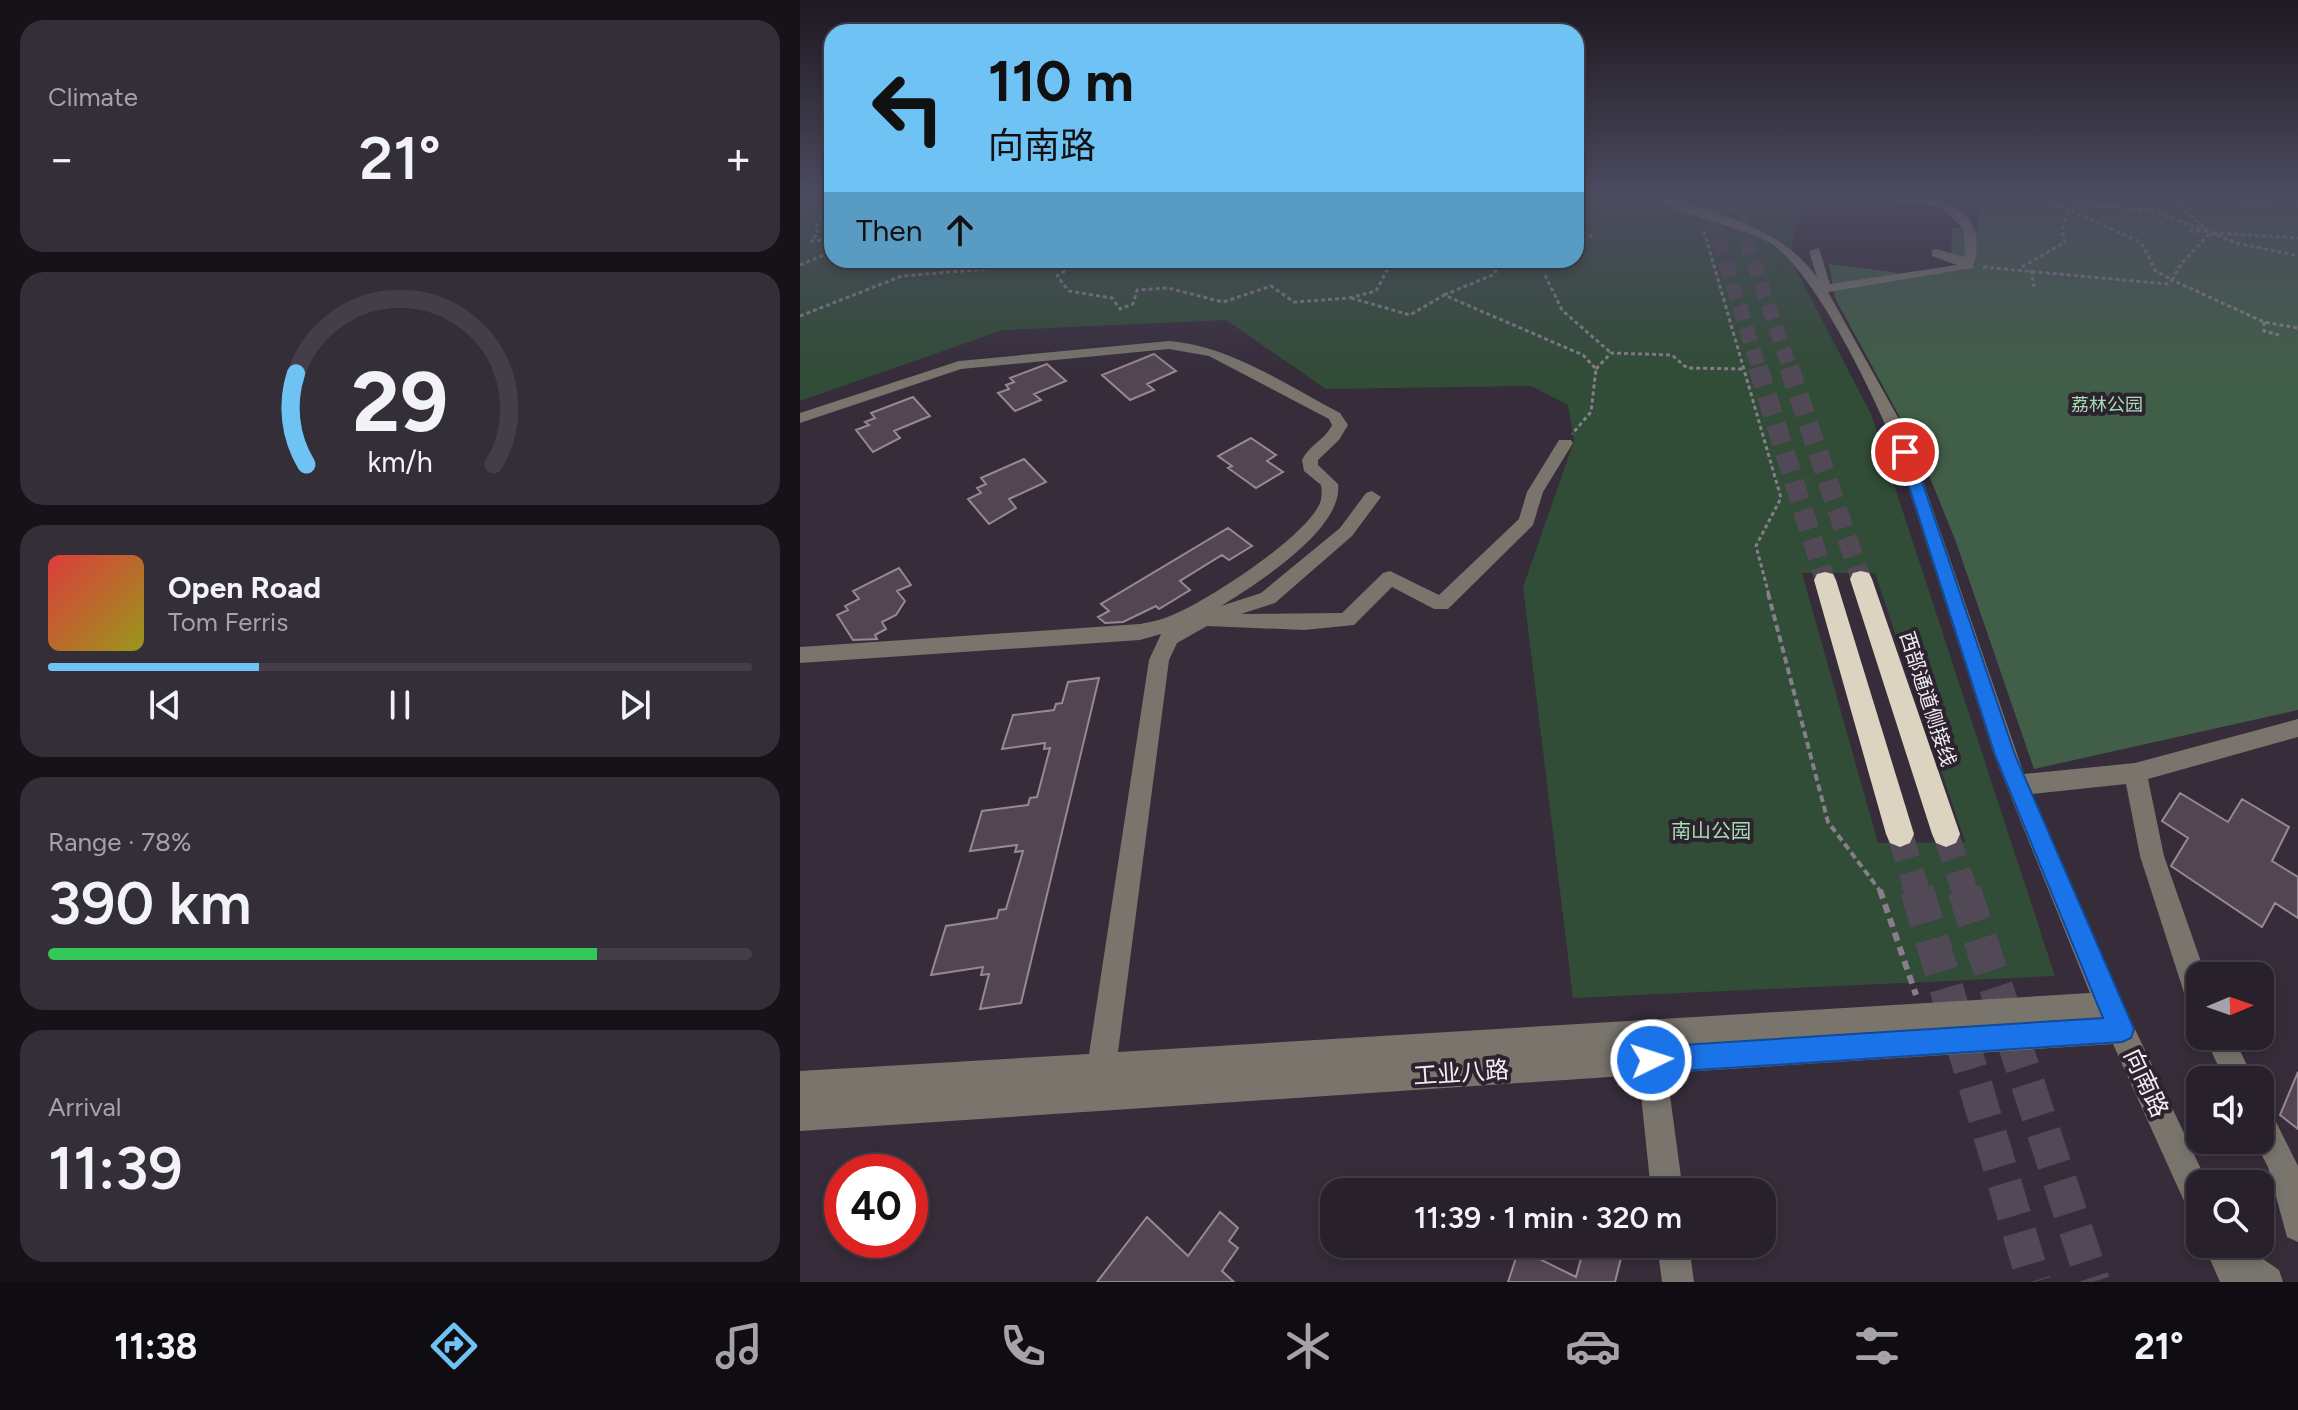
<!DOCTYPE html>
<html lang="en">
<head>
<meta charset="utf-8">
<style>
	body { margin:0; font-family:Figtree,"Noto Sans SC",sans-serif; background:#342e38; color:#f1f3f6; height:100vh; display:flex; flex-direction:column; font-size:30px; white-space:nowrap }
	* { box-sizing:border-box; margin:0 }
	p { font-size:26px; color:#a5a3a9 }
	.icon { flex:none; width:44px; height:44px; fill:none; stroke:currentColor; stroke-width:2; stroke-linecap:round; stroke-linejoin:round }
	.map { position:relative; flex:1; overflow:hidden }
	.sheet { display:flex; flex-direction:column; gap:20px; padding:20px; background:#161218; width:800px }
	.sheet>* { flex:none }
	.guide { position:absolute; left:24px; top:24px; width:760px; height:244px; border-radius:24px; box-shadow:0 4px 12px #0003,0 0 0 2px #443e48; background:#6fc2f4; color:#111; overflow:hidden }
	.needle { width:52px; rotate:88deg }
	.fabs { position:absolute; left:1386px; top:962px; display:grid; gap:16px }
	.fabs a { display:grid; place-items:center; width:88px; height:88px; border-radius:16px; background:#28212c; box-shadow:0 4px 12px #0003,0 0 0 2px #443e48; font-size:40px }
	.speed { position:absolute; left:24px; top:1154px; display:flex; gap:16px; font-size:40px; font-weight:700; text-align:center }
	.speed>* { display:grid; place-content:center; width:104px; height:104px; border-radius:50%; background:#28212c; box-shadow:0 4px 12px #0003,0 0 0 2px #443e48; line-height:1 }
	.speed .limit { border:12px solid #d22; background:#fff; color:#111 }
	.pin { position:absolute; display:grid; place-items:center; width:68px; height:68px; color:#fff; margin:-34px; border:4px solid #fff; border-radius:50%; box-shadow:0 2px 8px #0007 }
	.me { position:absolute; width:88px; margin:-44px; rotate:86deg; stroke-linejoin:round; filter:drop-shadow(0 0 6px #0008) }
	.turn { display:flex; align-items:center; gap:28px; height:168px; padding:0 32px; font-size:36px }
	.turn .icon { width:104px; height:104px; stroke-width:2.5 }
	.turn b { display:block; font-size:56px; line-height:68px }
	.then { display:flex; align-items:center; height:76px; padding:0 32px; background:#0003; gap:16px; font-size:30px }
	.big { font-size:60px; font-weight:600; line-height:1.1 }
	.sheet .card { flex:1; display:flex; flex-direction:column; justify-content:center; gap:12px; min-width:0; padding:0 28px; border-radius:24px; background:#342e38 }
	.sheet .dial { align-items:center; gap:0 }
	.dial svg { height:208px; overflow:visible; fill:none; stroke:#443e48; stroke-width:7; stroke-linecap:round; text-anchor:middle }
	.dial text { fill:#f1f3f6; stroke:none }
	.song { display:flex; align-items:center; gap:24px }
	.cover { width:96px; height:96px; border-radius:12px; background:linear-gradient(135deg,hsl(0 70% 55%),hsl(60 70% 35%)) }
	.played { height:8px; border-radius:4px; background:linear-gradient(90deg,#6fc2f4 30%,#443e48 30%) }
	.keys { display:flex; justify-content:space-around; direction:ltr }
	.heat { display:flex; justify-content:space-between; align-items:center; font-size:44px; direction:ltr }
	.charge { height:12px; border-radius:6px; background:linear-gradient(90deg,#34c759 78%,#443e48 0) }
	.trip { position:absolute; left:520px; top:1178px; width:456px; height:80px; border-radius:24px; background:#28212c; box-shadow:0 4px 12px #0003,0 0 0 2px #443e48; font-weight:600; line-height:80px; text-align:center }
	.tabs { display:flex; height:128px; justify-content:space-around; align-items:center; background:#100d12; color:#a5a3a9 }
	.tabs .icon { width:56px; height:56px }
	.tabs .active { color:#6fc2f4 }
	.tabs b { font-size:36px; color:#f1f3f6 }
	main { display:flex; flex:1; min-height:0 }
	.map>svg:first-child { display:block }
	.green { fill:#314c37; fill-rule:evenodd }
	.forest { fill:#415e48 }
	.building { fill:#534551; stroke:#988895; stroke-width:2 }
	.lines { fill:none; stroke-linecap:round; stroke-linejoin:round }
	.highway-tunnel-far3 { stroke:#524956; stroke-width:15; stroke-dasharray:15 8; stroke-linecap:butt }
	.highway-tunnel-far2 { stroke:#524956; stroke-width:20; stroke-dasharray:20 10; stroke-linecap:butt }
	.highway-tunnel-far1 { stroke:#524956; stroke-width:26; stroke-dasharray:26 13; stroke-linecap:butt }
	.highway-tunnel { stroke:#524956; stroke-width:34; stroke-dasharray:34 17; stroke-linecap:butt }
	.path-far2 { stroke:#867e8a; stroke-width:3; stroke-dasharray:4 3; stroke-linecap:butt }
	.path-far1 { stroke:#867e8a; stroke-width:4; stroke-dasharray:7 4; stroke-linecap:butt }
	.path { stroke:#867e8a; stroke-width:6; stroke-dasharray:9 6; stroke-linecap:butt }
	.minor { fill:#79756d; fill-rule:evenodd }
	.highway { fill:#ddd3c1; fill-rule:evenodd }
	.route { fill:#1a73e8; stroke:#114b97; stroke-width:2 }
	.labels { text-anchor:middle; stroke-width:8; stroke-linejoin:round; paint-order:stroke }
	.far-park-label { font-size:18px; fill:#a7dcb2; stroke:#2c232f }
	.street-label { font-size:20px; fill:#f2ecf4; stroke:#2c232f }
	.park-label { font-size:20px; fill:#a7dcb2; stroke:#2c232f }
	.near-street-label { font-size:24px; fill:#f2ecf4; stroke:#2c232f }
</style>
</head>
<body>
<main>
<section class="sheet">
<div class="card"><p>Climate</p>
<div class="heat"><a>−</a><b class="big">21°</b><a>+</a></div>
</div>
<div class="card dial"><svg viewBox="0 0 100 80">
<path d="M14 69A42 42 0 1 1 86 69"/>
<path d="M14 69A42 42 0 0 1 10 34" stroke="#6fc2f4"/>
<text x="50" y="56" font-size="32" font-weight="700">29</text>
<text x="50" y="72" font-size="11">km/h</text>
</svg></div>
<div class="card">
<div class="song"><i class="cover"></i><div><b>Open Road</b><p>Tom Ferris</p></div></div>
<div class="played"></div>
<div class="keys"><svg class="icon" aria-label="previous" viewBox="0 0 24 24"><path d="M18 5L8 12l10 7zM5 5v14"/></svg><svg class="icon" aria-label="pause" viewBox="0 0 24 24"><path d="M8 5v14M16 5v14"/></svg><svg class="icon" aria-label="next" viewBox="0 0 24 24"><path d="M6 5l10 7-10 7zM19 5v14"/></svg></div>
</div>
<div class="card"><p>Range · 78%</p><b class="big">390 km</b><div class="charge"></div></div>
<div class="card"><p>Arrival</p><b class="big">11:39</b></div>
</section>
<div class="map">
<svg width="1498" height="1282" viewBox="0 0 1498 1282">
	<rect width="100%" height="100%" fill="#362c3a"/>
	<path class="green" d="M0,196H32V260H776V196H964L970,203L1002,207L992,244V262L1071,414L1255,976L773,998L723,587L774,441L768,405L731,386L526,389L426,320L203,330L0,401ZM1002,573H1075L1165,842L1078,843Z"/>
	<path class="forest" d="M1177,196H1498V710L1234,769L1156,542L1122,458L1035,298L1029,264L1094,272L1104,278L1162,270L1177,264L1151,254L1152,227L1178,230Z"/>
	<path class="building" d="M354,354L376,371L347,384L354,390L330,400L302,375Z
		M247,364L266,381L234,394L241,400L215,411L198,393L209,389L206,385L214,382L210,378Z
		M113,397L130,416L94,431L100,438L73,452L56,430L69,425L65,422L75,418L71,413Z
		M451,438L476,455L467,461L483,472L456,488L428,468L432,466L418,456Z
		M224,459L246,482L209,499L216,508L189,524L168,499L181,493L177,488L186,484L181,478Z
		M428,528L452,546L429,560L422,555L380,581L390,590L359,609L356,606L323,622L305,623L298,617L309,611L301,604Z
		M99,568L111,585L97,591L105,601L96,615L82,622L86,629L75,635L77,639L53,640L37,615L48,610L45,606L59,599L53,591Z
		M299,678L221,1003L180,1009L189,974L181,975L183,967L131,975L146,926L197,918L199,910L206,909L223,851L215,852L217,845L170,851L182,811L228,805L230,798L237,797L250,748L244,749L245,743L202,749L213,715L254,710L256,704L262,703L268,682Z
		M1380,793L1428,822L1442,799L1489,827L1472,861L1498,877V918L1475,903L1462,927L1371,866L1388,838L1362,821Z
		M1498,1072V1129L1480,1115Z
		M420,1212L438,1228L429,1241L438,1248L422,1271L434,1282H297L347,1217L388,1256Z
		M785,1244H813L811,1253L821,1258L815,1282H708L719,1249L776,1277Z"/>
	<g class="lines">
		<path class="highway-tunnel-far3" d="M905,196L959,369
			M931,196L990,369"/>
		<path class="highway-tunnel-far2" d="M958,367L1025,580
			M989,367L1061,579"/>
		<path class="highway-tunnel-far1" d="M1100,834L1117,892
			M1146,834L1165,892"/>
		<path class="highway-tunnel" d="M1117,890L1234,1282
			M1164,890L1293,1282"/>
		<path class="path-far2" d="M1232,196L1260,208
			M1248,196L1263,207L1336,240L1343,246L1355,270L1372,280L1381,264L1410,233L1370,196
			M1335,196L1455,203L1498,201
			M1459,196L1469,201
			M776,230L793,237
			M1389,230L1404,232
			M904,231L981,498L956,546L969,595
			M1413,233L1498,238
			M283,260L257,276L269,291L312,298L320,309L333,304L337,290L368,288L423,302L471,286L494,302L549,298L576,291L587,270L608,260
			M0,265L26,254L30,246L25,240L11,241L18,233L15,227L25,220L20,216L32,211
			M1183,267L1367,284L1372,280L1464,322L1498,328
			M1222,267L1265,242C1259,227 1266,218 1273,205L1284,204L1353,211L1437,243L1498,256
			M1231,270L1234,287
			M745,275L762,310L811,353
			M644,295L695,274L698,260
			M551,298L610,315L644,295L783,355L796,369L791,412L772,434
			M0,316L102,276L222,266L257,260
			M1464,322V331L1479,335
			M796,369L811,353L872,355L887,368L944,369"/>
		<path class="path-far1" d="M968,593L1028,822L1081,892"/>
		<path class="path" d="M1080,890L1116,995"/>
		<path class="minor" d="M854,196H869C924,217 981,228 1017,277L1009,251L1019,248L1030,284L1157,265L1132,256V250L1136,249L1165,257L1164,230L1143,208L1068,196C1118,196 1195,195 1173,268L1028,292L1100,421L1113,452L1224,774L1335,763L1498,719V737L1348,779L1364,856L1406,976H1400V1013L1390,1009L1386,999L1340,856L1326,784L1232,794L1301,957L1408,1184H1400V1217L1389,1212L1313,1044L867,1073L883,1192H851L839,1075L0,1131V1101L258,1084L0,1101V1071L289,1054L349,660L361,634L340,640L0,663V647L340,624C350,622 361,620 370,616C405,603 506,537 520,503C522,498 522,490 521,485L504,471L502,460C509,445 525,440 532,425L529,419L409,356L369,349L161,369L0,423V413L159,361L369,341C431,346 486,385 540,413L548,425L539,440L518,460V465L538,484C544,529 455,585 421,606L461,593L540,528L566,493L572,491L581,497L552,536L475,603L441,614L542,613L583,573L590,571L639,595L719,519L727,492L759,440H771L773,443L743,492L733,525L648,609H634L592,587L554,625L504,630L407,626L377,643L369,660L318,1052L1290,993L1194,755L1097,452C1076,400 1014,267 967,241C932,223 885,219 854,196Z
			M1404,1036H1433L1454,1080H1425Z
			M1460,1105L1470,1110L1498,1166V1242L1487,1237L1468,1167L1454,1140H1460Z
			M857,1244H889L894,1282H862Z
			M1408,1244H1441L1479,1270L1483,1282H1420L1406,1250Z"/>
		<path class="highway" d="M1061,571L1069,573L1072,579L1160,834L1156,843L1146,847L1136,843L1132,834L1050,579L1053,573Z
			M1025,572L1033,574L1036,580L1114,834L1110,843L1100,847L1090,843L1086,834L1014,580L1017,574Z"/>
	</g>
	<linearGradient id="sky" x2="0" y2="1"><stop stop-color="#1e1820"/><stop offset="0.52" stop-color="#4c4b60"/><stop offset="1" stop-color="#4c4b60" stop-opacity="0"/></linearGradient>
	<rect width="1498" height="376" fill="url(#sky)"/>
	<path class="route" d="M1105,448L1112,452L1215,755L1334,1029L1331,1038L1322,1042L851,1073L842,1070L838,1060L842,1051L851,1047L1303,1018L1195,755L1098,452Z"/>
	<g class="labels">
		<g class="far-park-label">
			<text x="1307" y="411">荔林公园</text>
		</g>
		<g class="street-label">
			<text transform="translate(1128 699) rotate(72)" y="7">西部通道侧接线</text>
		</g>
		<g class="park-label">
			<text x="911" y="838">南山公园</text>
		</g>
		<g class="near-street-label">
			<text transform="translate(661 1073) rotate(-4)" y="8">工业八路</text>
			<text transform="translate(1346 1083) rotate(65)" y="8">向南路</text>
		</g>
	</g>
</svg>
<div class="fabs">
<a><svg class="needle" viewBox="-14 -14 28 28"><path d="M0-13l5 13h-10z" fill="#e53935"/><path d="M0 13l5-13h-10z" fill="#a5a3a9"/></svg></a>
<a><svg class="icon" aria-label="sound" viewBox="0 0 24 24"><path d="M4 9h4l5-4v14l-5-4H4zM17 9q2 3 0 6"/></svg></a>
<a><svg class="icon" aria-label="search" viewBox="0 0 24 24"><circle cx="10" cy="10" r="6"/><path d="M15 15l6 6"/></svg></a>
</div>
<div class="speed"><div class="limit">40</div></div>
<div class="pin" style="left:1105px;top:452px;background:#d93025"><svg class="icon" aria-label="arrive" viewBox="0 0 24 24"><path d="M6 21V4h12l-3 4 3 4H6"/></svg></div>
<svg class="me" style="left:851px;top:1060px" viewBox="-20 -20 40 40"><circle r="17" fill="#1a73e8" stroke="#fff" stroke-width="3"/><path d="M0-11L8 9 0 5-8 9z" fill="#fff"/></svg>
<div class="trip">11:39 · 1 min · 320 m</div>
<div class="guide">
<div class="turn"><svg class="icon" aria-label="left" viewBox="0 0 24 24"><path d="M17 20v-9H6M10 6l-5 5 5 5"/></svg><div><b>110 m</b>向南路</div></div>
<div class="then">Then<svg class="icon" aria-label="ahead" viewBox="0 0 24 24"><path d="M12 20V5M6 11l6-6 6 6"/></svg></div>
</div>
</div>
</main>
<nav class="tabs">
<b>11:38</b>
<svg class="icon active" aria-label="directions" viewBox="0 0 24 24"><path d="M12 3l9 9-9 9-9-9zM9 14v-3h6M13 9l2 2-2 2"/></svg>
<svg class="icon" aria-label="music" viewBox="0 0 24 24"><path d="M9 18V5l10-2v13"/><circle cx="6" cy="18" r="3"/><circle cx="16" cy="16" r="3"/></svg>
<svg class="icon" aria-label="phone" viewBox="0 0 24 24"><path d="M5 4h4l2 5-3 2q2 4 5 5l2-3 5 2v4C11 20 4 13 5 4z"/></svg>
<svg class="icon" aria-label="climate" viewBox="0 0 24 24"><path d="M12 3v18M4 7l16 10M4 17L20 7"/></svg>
<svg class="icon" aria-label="car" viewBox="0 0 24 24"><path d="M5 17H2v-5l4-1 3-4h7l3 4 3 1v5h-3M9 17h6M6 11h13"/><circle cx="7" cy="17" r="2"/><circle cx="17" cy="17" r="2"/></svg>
<svg class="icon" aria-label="filters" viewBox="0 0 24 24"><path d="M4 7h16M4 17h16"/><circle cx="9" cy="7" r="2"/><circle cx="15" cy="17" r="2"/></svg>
<b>21°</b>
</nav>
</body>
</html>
